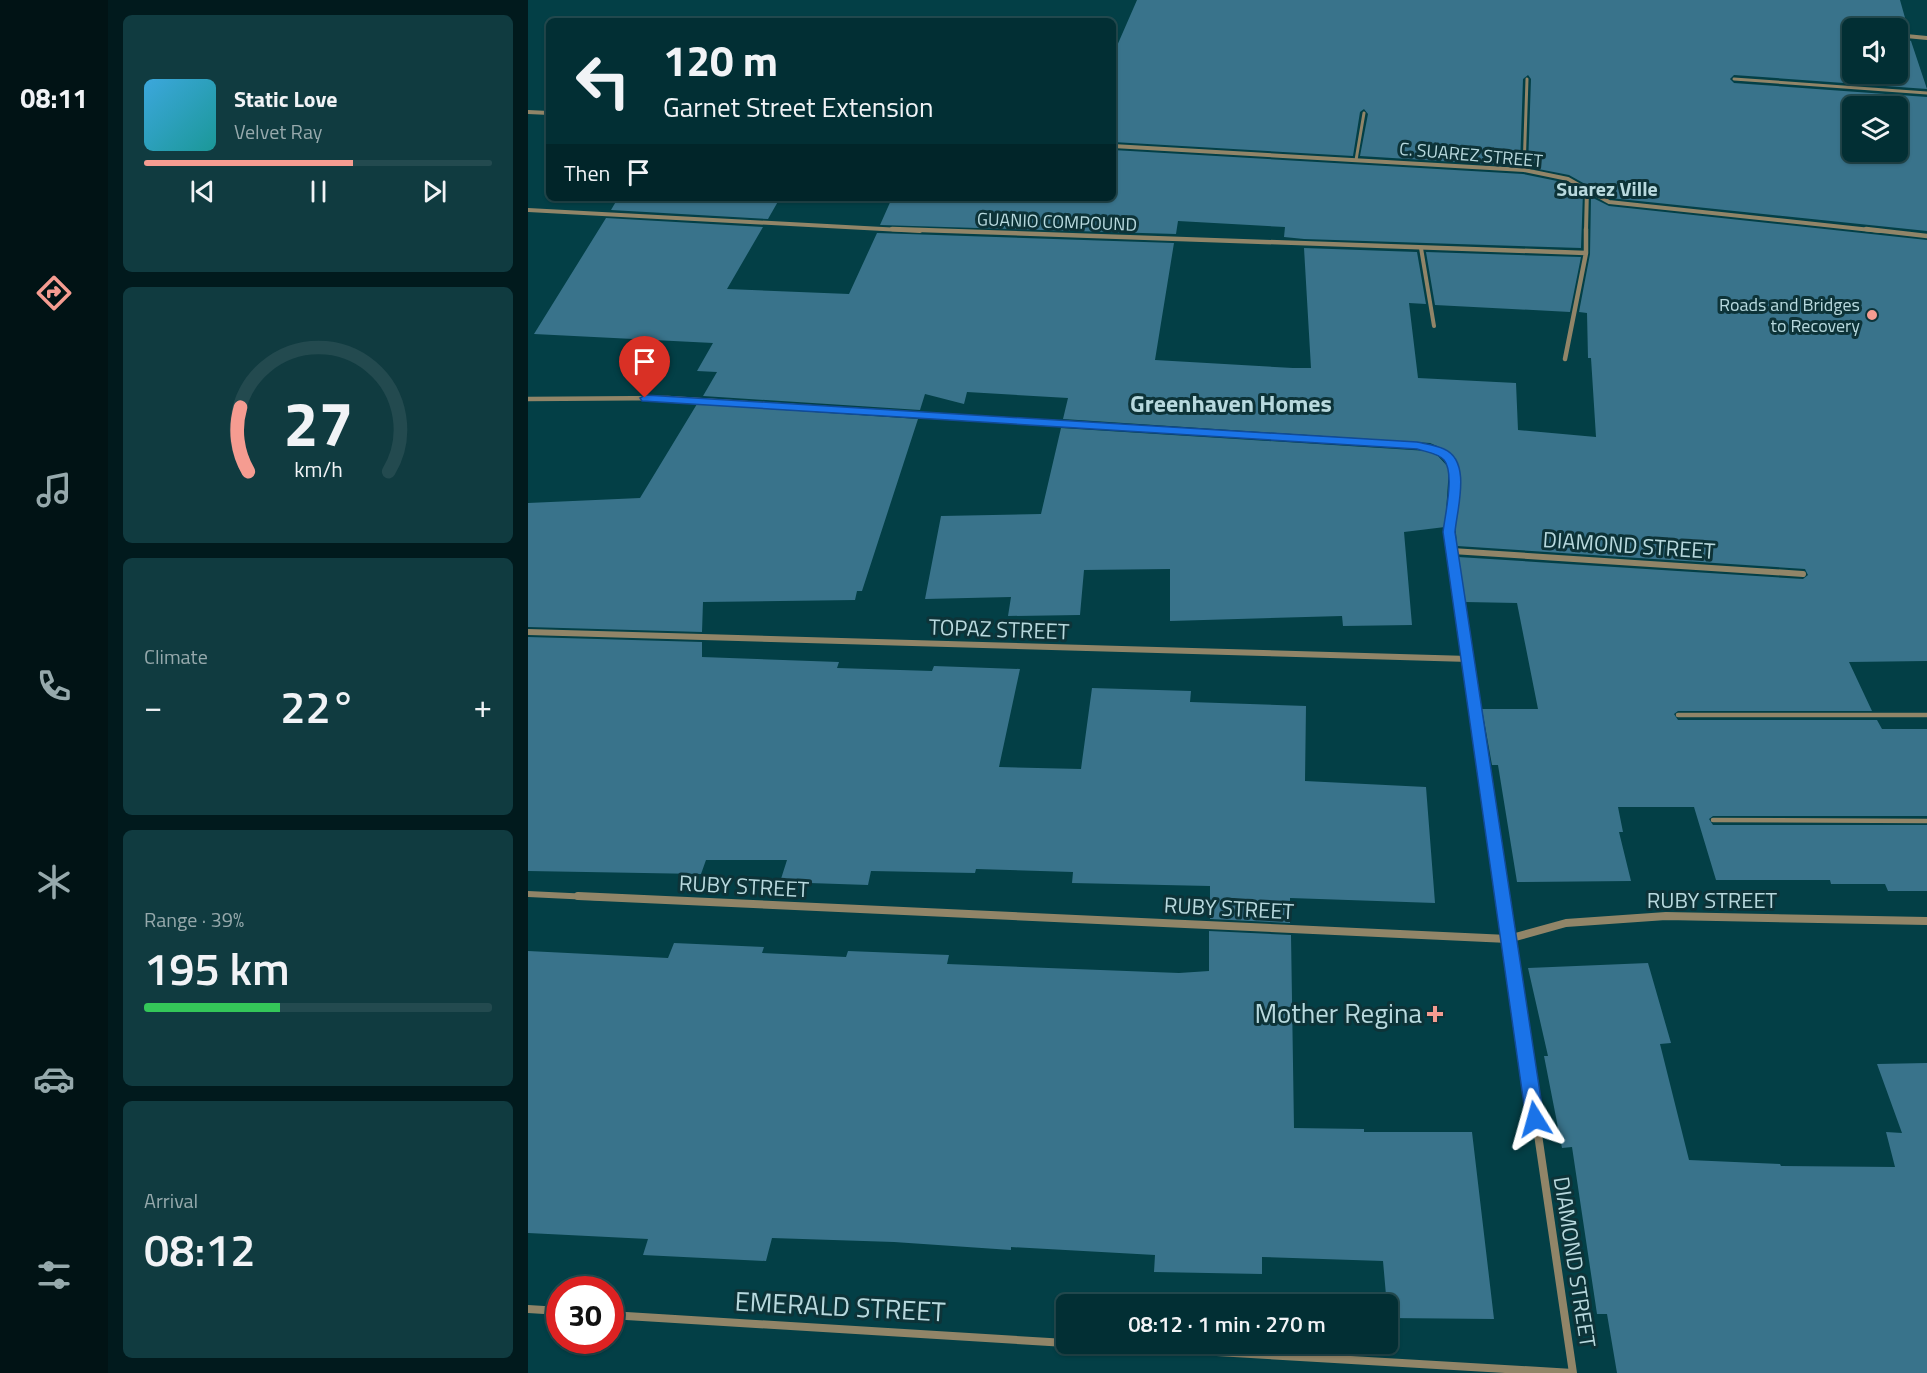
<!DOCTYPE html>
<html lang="en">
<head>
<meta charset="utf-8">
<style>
	body { margin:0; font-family:"Titillium Web",sans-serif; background:#103b40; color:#f1f3f6; height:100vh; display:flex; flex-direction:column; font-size:22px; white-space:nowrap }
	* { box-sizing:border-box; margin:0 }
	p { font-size:20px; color:#96a9ac }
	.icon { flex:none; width:33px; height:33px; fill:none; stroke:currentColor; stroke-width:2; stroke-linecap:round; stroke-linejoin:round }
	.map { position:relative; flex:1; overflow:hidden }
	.details { display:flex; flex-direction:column; gap:15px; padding:15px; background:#011a1d; width:420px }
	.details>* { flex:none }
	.banner { position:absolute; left:18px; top:18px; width:570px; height:183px; border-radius:9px; box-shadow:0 2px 4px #0004,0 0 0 2px #234a4f; background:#022f34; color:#f1f3f6; overflow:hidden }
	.tools { position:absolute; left:1314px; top:18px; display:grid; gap:12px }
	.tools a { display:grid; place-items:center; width:66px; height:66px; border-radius:9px; background:#022f34; box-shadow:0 2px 4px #0004,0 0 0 2px #234a4f; font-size:30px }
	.speed { position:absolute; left:18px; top:1276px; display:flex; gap:12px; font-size:30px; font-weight:700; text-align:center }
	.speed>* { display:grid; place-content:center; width:78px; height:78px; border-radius:50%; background:#022f34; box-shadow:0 2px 4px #0004,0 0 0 2px #234a4f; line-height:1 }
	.speed .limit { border:9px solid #d22; background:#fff; color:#111 }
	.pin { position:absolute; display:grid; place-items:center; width:51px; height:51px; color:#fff; margin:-62px -26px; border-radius:50% 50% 50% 0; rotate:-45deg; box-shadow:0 0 6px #0007 }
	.pin .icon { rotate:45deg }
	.me { position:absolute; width:66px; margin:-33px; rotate:352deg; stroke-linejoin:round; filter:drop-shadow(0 0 4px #0008) }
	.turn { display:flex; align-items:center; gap:21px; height:126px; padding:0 18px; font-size:27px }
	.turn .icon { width:78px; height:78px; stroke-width:2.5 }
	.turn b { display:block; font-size:42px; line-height:51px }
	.then { display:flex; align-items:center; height:57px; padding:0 18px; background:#0003; gap:12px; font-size:22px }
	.big { font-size:45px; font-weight:600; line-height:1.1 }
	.details .card { flex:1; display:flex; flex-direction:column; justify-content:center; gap:9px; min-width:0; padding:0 21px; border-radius:9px; background:#103b40 }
	.details .dial { align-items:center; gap:0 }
	.dial svg { height:156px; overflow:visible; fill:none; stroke:#234a4f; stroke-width:7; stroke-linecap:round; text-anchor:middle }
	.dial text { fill:#f1f3f6; stroke:none }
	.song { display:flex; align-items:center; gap:18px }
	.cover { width:72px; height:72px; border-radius:9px; background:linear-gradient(135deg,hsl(200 70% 55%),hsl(180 70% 35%)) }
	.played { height:6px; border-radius:3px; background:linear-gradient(90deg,#f59c91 60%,#234a4f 60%) }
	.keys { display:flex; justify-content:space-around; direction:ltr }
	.heat { display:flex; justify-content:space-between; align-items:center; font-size:33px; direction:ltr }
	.charge { height:9px; border-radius:4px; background:linear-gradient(90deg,#34c759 39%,#234a4f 0) }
	.trip { position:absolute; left:528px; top:1294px; width:342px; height:60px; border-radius:9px; background:#022f34; box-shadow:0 2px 4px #0004,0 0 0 2px #234a4f; font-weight:600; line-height:60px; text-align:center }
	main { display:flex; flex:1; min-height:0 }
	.menu { display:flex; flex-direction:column; width:108px; justify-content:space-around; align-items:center; background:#011315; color:#96a9ac }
	.menu .icon { width:42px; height:42px }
	.menu .selected { color:#f59c91 }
	.menu b { font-size:27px; color:#f1f3f6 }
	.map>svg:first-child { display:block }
	.building { fill:#39738b; fill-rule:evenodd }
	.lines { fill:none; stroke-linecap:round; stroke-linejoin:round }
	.lane-far2 { stroke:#918568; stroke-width:3 }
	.lane-far1 { stroke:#918568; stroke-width:4 }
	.lane { stroke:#918568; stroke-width:4.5 }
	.street-far3 { stroke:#918568; stroke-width:4 }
	.street-far2 { stroke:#918568; stroke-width:4.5 }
	.street-far1 { stroke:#918568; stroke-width:6 }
	.street { stroke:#918568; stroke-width:8 }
	.route { fill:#1a73e8; stroke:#114b97; stroke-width:1.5 }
	.poi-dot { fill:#f59c91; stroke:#0d3338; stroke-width:2 }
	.labels { text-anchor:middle; stroke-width:6; stroke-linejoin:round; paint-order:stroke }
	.far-street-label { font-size:18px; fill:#b8d9de; stroke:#0d3338 }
	.far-poi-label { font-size:18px; fill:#b8d9de; stroke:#0d3338; text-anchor:end }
	.far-neighbourhood-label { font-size:20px; font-weight:bold; fill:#b8d9de; stroke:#0d3338 }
	.street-label { font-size:22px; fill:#b8d9de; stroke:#0d3338 }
	.neighbourhood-label { font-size:24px; font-weight:bold; fill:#b8d9de; stroke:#0d3338 }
	.near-poi-label { font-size:27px; fill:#b8d9de; stroke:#0d3338; text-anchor:end }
	.near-street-label { font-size:27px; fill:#b8d9de; stroke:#0d3338 }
</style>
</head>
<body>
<main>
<nav class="menu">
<b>08:11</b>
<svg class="icon selected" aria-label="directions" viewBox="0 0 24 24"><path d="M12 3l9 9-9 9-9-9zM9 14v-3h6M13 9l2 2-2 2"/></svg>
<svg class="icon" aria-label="music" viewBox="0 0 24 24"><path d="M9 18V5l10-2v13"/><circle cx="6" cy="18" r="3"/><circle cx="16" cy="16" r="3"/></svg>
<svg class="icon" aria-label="phone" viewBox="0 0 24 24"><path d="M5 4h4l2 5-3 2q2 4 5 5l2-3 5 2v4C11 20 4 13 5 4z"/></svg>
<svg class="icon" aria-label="climate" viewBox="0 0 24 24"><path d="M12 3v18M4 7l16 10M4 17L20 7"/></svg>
<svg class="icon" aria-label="car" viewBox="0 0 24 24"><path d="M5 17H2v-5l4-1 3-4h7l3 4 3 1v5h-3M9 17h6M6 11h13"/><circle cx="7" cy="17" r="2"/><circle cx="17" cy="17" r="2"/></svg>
<svg class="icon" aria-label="filters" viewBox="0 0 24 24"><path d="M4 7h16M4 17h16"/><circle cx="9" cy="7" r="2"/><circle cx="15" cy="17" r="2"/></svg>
</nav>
<section class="details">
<div class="card">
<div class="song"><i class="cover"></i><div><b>Static Love</b><p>Velvet Ray</p></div></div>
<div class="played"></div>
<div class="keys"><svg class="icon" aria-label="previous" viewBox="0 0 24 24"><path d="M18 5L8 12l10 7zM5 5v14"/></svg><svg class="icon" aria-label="pause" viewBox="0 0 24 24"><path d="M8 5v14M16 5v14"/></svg><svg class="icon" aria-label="next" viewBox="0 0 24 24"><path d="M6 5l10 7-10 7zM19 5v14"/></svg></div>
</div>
<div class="card dial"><svg viewBox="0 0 100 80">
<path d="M14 69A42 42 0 1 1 86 69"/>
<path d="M14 69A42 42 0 0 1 10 36" stroke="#f59c91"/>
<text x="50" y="56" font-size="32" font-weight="700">27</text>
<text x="50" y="72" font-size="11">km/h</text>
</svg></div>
<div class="card"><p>Climate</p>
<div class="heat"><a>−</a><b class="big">22°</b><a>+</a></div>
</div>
<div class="card"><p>Range · 39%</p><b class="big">195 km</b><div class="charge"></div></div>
<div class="card"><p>Arrival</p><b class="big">08:12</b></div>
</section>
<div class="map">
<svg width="1399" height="1373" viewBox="0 0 1399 1373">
	<rect width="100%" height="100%" fill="#033f46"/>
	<path class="building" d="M609,0H1372L1381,32L1376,33L1374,37L1383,41L1399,89L1206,75L1202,79L1206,83L1399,97V231L1082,198L1041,175L1000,167L1003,79L1000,75L995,79L992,166L832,156L840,114L836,109L832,112L825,156L585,142V55ZM1324,28H1370V74H1324ZM1324,106H1370V152H1324Z
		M585,150L995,174L1039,183L1055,192L1053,248L776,239L756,237L757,227L650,221L648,234L352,225L364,198H585Z
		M1063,197L1081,206L1399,240V661L1321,662L1344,711H1150L1146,714L1150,720H1349L1354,729H1399V816H1185L1181,819L1185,825H1399V891H1360L1357,884H1303L1302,880H1188L1166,807H1090L1095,832H1091L1103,881L989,882L970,765H964L954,709H1010L989,603L937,602L930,557L1275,579L1280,575L1277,569L929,546L927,521L930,465L916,449L902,443L535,419L540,398L439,392L436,404L397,394L392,410L175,396L189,372L169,371L185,343L6,334L78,218L235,227L199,289L321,294L349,233L646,243L627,360L765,368H783L776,248L889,252L898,304L881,303L890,378L988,383L990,430L1068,437L1063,358H1060L1059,313L1051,312L1062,254Z
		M90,198H252L240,219L83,210Z
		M898,252L1053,257L1042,312L907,305Z
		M169,404L390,419L334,591H329L327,600L175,602L174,632L0,627V503L112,498Z
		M533,428L900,451L910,456L921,468L917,527L876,532L884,625L815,626L814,616L642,621V569L556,570L552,615L480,616L483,597L397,599L413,516L513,514Z
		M0,637L174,642V657L311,662L309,668L404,671L406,666L492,669L471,767L553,769L564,688L663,691L662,702L778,706L777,781L898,787L907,903L762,898V923L682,919V886L544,883L545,872L448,869L447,873L343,871L340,885L252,882L259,860H178L173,874L0,871Z
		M681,931L763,935L766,1128L836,1129V1132H944L966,1319L860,1318L855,1261L734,1257V1274L626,1272L627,1255L483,1247V1250L366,1242L244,1238L238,1261L115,1255L120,1239L0,1233V951L140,958L146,943L236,947L234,953L318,957L320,951L421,955L419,964L651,973L681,971Z
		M1120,963L1143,1043L1132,1044L1161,1160L1252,1164L1253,1166L1367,1167L1358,1132L1374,1133L1349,1064L1399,1063V1373H1089L1079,1314H1069L1044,1147L1034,1148L1016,1056H1020L1000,968Z"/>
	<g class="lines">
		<path class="lane-far2" d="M1206,79L1399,93
			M828,160L836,113
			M996,170L999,79"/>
		<path class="lane-far1" d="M893,248L906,326"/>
		<path class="lane" d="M1150,715H1399
			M1185,820L1399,821"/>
		<path class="street-far3" d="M1378,36L1399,38
			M0,112L21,113
			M585,146L996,170L1040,179L1081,202L1352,231
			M0,210L392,231
			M1058,231L1059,188"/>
		<path class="street-far2" d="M364,229L1058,253
			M1338,229L1399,236
			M1037,359L1058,253V229
			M0,399L140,398L901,447L913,452L926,466L922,524"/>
		<path class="street-far1" d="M922,523L924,551
			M0,632L941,659
			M0,894L83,898
			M975,898L924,551L1275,574"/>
		<path class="street" d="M50,896L980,939L1038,923L1138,916L1399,921
			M975,896L1045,1373
			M0,1309L32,1311
			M82,1315L538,1343
			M552,1344L1045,1373"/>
	</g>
	<path class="route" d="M117,395L889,442C898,444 908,445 916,449C944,461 929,509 927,532L1016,1119L1013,1125L1007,1127L1001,1125L998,1119L915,532C917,515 927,473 916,460C910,453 898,452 889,449L114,401L112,398Z"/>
	<g class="poi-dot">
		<circle cx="1344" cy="315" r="6"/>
		<path d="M904 1005h6v6h6v6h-6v6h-6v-6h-6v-6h6z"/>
	</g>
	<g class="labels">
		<g class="far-street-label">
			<text transform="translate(943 155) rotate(5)" y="6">C. SUAREZ STREET</text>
			<text transform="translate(529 222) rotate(2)" y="6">GUANIO COMPOUND</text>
		</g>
		<g class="far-poi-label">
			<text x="1332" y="311">Roads and Bridges<tspan x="1332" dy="21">to Recovery</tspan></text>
		</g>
		<g class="far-neighbourhood-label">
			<text x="1079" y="196">Suarez Ville</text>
		</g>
		<g class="street-label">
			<text transform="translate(1101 545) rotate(4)" y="8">DIAMOND STREET</text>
			<text transform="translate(471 629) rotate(2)" y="8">TOPAZ STREET</text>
			<text transform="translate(216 886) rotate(3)" y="8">RUBY STREET</text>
			<text x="1184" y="908">RUBY STREET</text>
			<text transform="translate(701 908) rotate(3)" y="8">RUBY STREET</text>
			<text transform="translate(1047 1262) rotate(81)" y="8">DIAMOND STREET</text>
		</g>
		<g class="neighbourhood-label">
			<text x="703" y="412">Greenhaven Homes</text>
		</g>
		<g class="near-poi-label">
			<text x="894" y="1023">Mother Regina</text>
		</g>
		<g class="near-street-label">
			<text transform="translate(312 1307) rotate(3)" y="9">EMERALD STREET</text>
		</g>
	</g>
</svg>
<div class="tools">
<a><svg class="icon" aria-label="sound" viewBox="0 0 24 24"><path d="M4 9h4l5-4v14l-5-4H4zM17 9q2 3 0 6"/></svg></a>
<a><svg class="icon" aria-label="layers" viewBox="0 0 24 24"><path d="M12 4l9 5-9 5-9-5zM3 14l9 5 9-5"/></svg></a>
</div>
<div class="speed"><div class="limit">30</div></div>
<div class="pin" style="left:117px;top:398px;background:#d93025"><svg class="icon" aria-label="arrive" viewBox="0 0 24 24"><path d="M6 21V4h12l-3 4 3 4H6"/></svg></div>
<svg class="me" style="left:1007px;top:1119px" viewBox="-20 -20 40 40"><path d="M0-17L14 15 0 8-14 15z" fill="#1a73e8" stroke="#fff" stroke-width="4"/></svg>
<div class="trip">08:12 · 1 min · 270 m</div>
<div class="banner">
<div class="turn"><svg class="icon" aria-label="left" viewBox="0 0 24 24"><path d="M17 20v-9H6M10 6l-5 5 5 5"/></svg><div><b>120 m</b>Garnet Street Extension</div></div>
<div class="then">Then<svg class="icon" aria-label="arrive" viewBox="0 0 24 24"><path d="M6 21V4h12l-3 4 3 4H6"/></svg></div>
</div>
</div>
</main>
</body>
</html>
